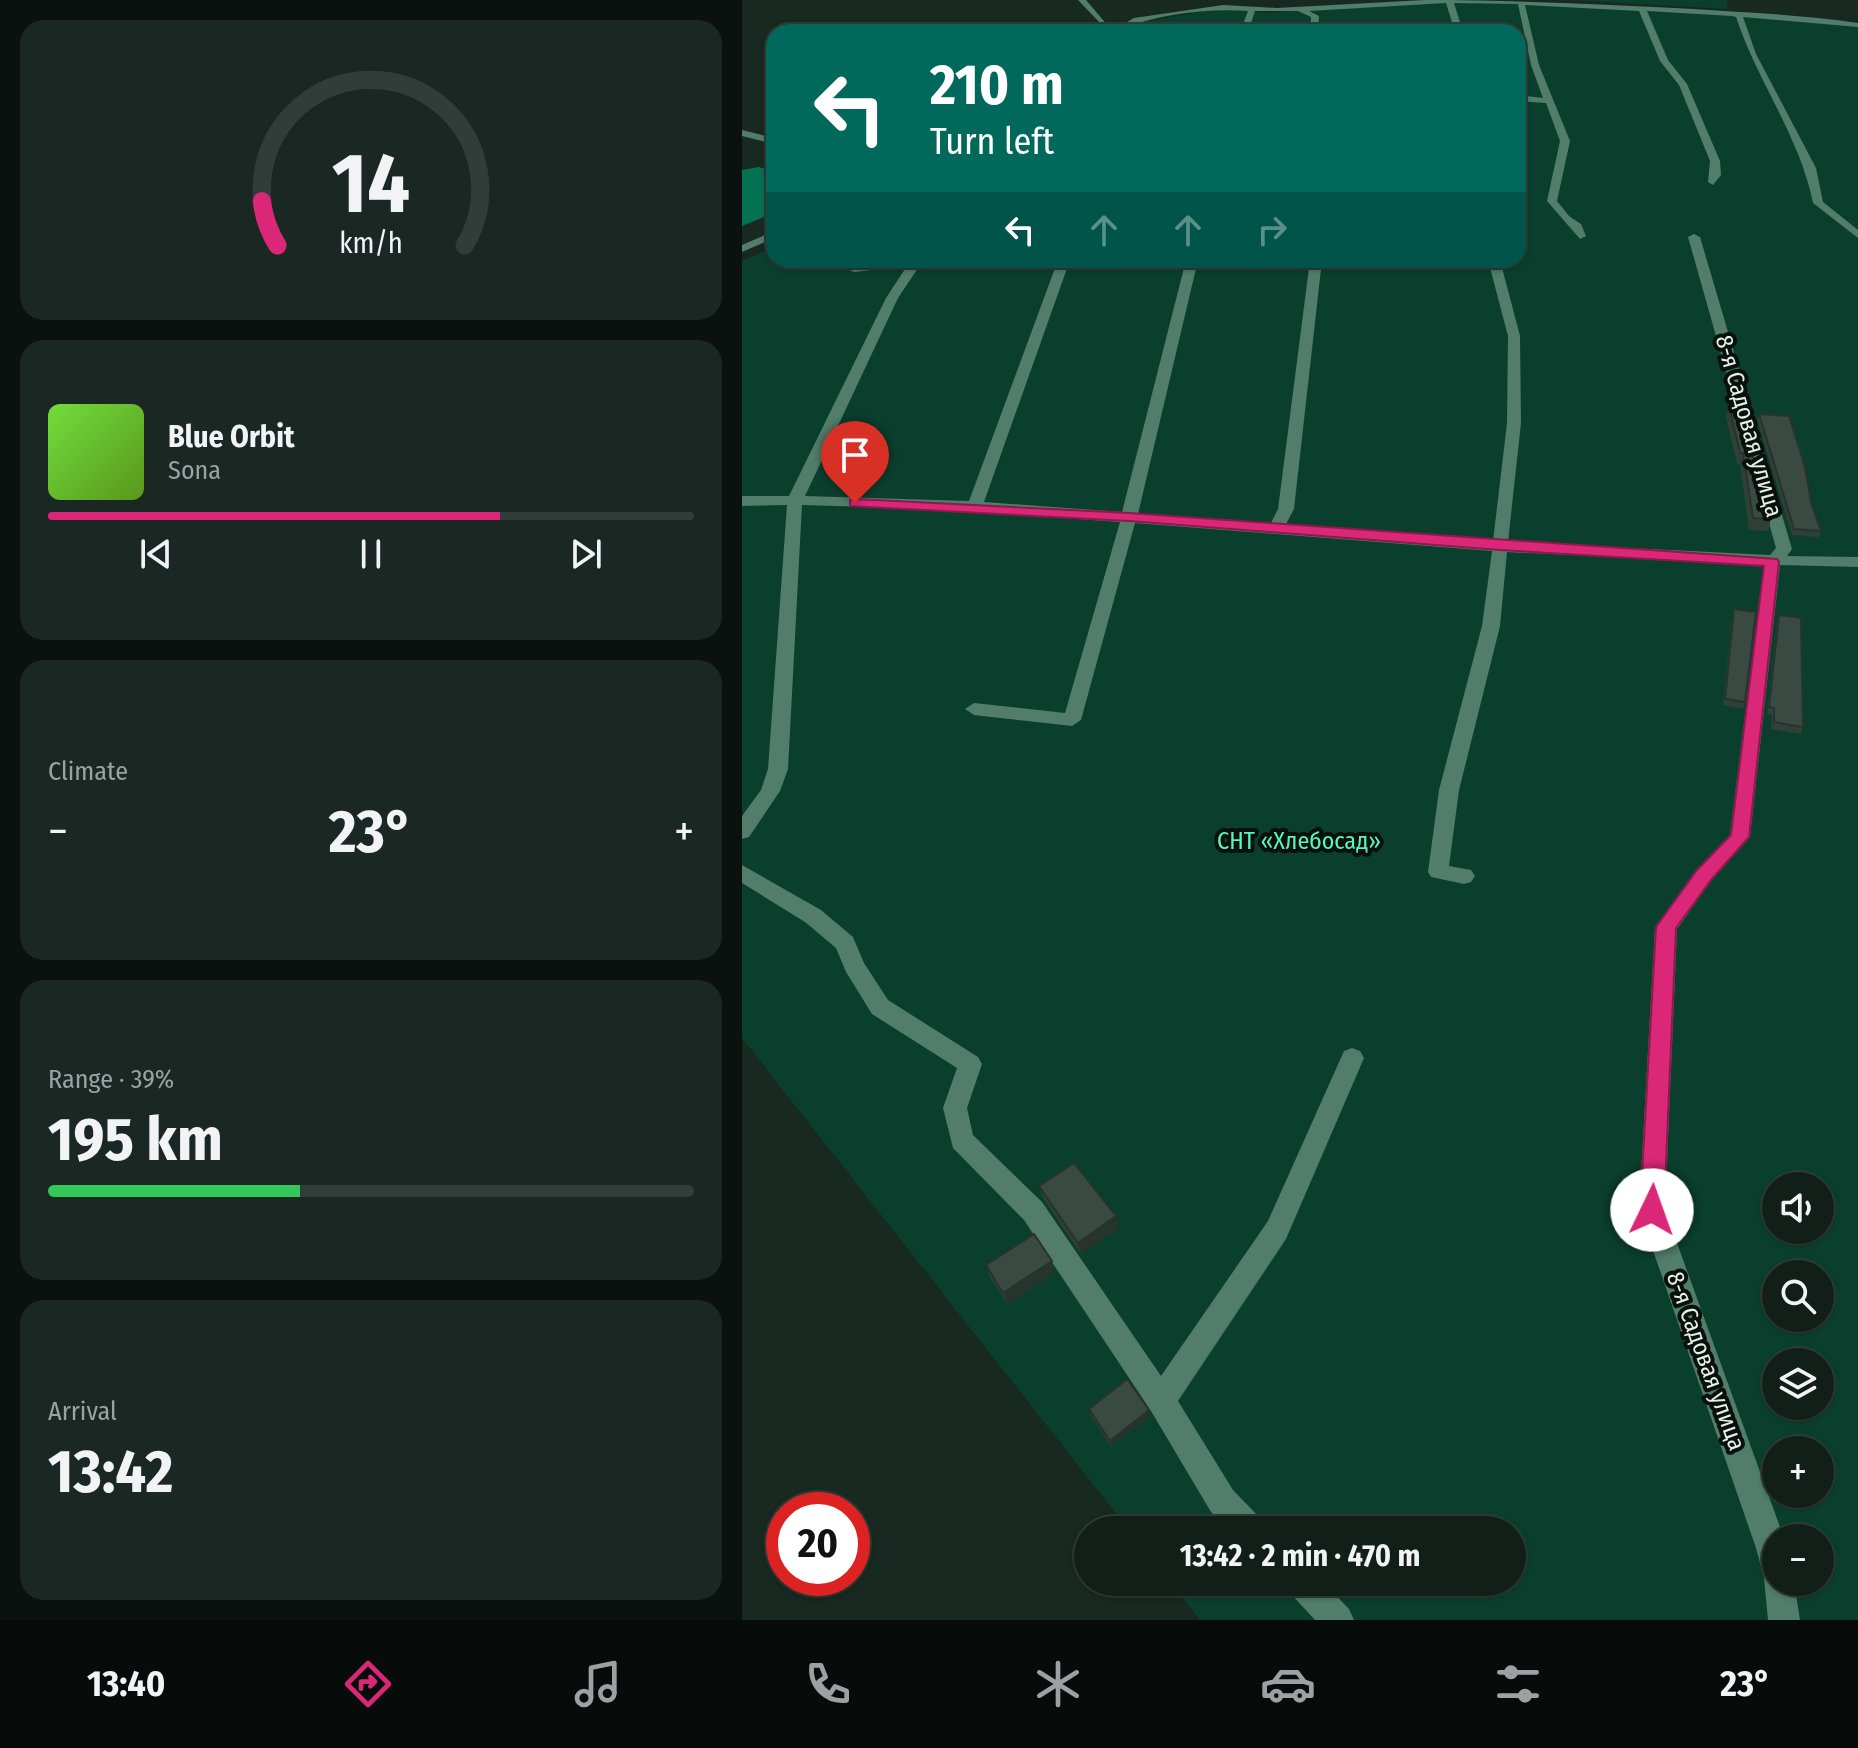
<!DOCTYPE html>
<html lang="en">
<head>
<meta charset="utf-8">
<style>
	body { margin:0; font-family:"Fira Sans Condensed",sans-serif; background:#1b2722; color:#f1f3f6; height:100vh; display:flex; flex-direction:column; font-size:30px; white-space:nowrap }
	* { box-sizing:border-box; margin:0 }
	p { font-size:26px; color:#9ca2a2 }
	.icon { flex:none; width:44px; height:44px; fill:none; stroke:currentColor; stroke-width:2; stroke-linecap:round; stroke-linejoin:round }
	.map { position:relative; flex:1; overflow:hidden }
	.sheet { display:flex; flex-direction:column; gap:20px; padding:20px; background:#0a110e; width:742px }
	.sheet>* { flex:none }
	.banner { position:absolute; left:24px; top:24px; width:760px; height:244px; border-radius:24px; box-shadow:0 2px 6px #0004,0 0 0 2px #313d38; background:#00695c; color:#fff; overflow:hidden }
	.tools { position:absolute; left:1020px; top:1172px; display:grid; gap:16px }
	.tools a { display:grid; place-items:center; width:72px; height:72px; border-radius:50%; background:#121f19; box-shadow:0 2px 6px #0004,0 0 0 2px #313d38; font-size:40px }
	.speed { position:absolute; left:24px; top:1492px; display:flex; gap:16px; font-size:40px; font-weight:700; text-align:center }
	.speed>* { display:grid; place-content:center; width:104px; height:104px; border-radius:50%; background:#121f19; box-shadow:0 2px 6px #0004,0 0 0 2px #313d38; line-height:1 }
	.speed .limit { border:12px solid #d22; background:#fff; color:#111 }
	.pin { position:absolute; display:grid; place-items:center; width:68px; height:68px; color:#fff; margin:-82px -34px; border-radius:50% 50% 50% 0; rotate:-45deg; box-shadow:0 0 8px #0007 }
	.pin .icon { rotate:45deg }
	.me { position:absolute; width:88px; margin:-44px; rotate:3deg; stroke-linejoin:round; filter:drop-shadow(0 0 6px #0008) }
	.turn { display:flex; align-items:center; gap:28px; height:168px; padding:0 32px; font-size:36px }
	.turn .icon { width:104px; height:104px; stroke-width:2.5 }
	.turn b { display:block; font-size:56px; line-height:68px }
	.lanes { display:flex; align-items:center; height:76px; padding:0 32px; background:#0003; justify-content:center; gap:40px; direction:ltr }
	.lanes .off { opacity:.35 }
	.big { font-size:60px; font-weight:700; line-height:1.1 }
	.sheet .card { flex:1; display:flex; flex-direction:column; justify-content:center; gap:12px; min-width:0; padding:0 28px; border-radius:24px; background:#1b2722 }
	.sheet .dial { align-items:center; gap:0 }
	.dial svg { height:208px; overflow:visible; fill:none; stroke:#313d38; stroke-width:7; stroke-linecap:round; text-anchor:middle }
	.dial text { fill:#f1f3f6; stroke:none }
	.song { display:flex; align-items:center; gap:24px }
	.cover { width:96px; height:96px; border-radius:12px; background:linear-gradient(135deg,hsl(100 70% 55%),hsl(90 70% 35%)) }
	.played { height:8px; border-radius:4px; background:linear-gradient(90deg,#db2777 70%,#313d38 70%) }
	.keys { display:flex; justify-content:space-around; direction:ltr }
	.heat { display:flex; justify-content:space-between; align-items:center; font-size:44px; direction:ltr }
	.charge { height:12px; border-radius:6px; background:linear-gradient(90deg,#34c759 39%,#313d38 0) }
	.trip { position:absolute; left:332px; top:1516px; width:452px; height:80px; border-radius:40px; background:#121f19; box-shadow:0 2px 6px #0004,0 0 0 2px #313d38; font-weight:700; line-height:80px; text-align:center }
	.tab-bar { display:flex; height:128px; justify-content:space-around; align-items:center; background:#070c0a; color:#9ca2a2 }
	.tab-bar .icon { width:56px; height:56px }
	.tab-bar .selected { color:#db2777 }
	.tab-bar b { font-size:36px; color:#f1f3f6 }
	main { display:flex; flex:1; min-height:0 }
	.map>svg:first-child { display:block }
	.green { fill:#0b3f2d; fill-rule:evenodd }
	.water { fill:#047251 }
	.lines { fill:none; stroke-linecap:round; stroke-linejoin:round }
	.minor { fill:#517d6a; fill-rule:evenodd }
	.wall { fill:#304038 }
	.shaded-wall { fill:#27342e }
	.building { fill:#384a41; stroke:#27342e; stroke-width:2 }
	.route { fill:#db2777; stroke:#8e194d; stroke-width:2 }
	.labels { text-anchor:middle; stroke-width:8; stroke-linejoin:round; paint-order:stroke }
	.street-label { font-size:24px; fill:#e5f0ea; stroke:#09100d }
	.park-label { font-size:24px; fill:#57f7bc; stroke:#09100d }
</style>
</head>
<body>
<main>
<section class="sheet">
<div class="card dial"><svg viewBox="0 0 100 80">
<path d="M14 69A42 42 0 1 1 86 69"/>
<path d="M14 69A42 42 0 0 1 8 52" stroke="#db2777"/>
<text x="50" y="56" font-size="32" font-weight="700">14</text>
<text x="50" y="72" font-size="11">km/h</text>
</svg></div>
<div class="card">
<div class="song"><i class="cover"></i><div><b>Blue Orbit</b><p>Sona</p></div></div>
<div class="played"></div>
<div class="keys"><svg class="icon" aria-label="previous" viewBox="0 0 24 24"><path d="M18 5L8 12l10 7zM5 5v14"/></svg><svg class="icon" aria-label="pause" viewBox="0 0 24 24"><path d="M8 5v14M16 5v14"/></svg><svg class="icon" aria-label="next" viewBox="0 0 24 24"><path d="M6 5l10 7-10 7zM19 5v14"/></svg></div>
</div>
<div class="card"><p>Climate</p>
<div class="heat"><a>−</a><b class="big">23°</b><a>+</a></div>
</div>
<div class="card"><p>Range · 39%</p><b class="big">195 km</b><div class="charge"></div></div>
<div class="card"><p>Arrival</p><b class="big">13:42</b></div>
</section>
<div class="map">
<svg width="1116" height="1620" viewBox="0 0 1116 1620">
	<rect width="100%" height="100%" fill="#182921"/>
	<path class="green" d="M746,0L1079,19L1116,27V1620H458L428,1582H770V1530H387L0,1038V261L32,247V260H776V32H384L386,25L483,7L523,13L640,4ZM1034,1186H1078V1230H1034ZM1034,1274H1078V1318H1034ZM1034,1362H1078V1406H1034ZM1034,1450H1078V1494H1034ZM1034,1538H1078V1582H1034Z
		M832,0H985V9Z"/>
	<path class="water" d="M17,167L32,172V213L0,226V170Z"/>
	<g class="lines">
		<path class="minor" d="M336,0H344L367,27L356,32H346L359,24Z
			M683,0C766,0 850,4 933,8C994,12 1055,14 1116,23V27L1001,17L1014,54L1074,168L1081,202L1116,230V238L1071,203C1058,137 1015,81 994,17L990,16L905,11L926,60L945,84L978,161L979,175L971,185L966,182L968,161L937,85L918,61L897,11L783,5L797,65L828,141L815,201L827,216L839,224L844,236L838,239L805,201L818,141L804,103L776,101V95L801,98L789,65L776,4L712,3L721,32H713L704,3L567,11L577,16L576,32H568L569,17L556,11H513L506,32H498L506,11C465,8 417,14 380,29L376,27L392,18L481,5L535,8Z
			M0,130L32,138V144L0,136Z
			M32,231V238L0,252V245Z
			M952,234L958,237L1050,549L1045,556L1116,557V567L1038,565L1008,837L969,881L935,929L923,1210L1042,1538H1034V1582H1052L1058,1620H1026L1022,1578L1014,1548L897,1210L913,927L955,869L988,835L1022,564L765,552L758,626L717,790L707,866L729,870L733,876L729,882L722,884L689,877L686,872L697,790L740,626L750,551L393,523L339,720L330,726L232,715L223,709L232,703L323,713L378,522L199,509L60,505L46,769L38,791L7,837L0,839V816L19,790L26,769L45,505L0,506V496H47L144,298L165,266L112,272L108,270V266L159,260L180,262L156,298L63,496L227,501L316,260H328L242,502L380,512L444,260H456L396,514L528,525L536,509L568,260H580L552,509L543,526L751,541L765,423L766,336L746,260H758L778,336L779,423L766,542L1028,555L1034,548L946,237Z
			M0,865L79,910L111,937L122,963L146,1000L236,1057L240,1064L225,1108L231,1135L300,1202L419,1376L526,1221L602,1051L610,1048L618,1051L622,1058L544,1239L436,1401L491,1490L519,1519L524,1530H487L469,1512L409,1411L282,1220L211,1148L201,1108L215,1068L130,1014L104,972L94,948L63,922L0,883Z
			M543,1582H581L607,1609L612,1620H573L548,1593Z"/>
	</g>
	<path class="wall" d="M987,406L1029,519L1026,531L1007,530L998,464H995L984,417Z
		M1017,414L1069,502L1079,531L1077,537L1050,535L1015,420Z
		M992,609L1003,702L1001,709L981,705L990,616Z
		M1037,615L1061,727L1059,734L1029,729L1030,715L1025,714L1035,622Z
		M297,1186L377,1228L339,1254L301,1198Z
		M244,1265L313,1272L266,1304L248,1277Z
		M347,1409L407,1410L408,1416L369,1446L348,1414Z"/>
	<path class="shaded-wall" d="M374,1216L377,1228L339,1254L336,1243Z
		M310,1261L313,1272L266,1304L261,1293Z
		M407,1410L408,1416L369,1446L368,1441Z"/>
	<path class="building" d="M987,406L997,407L1029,519L1011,518L1001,453H998Z
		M1017,414L1047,416L1063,467L1069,502L1079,531L1052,529Z
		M992,609L1014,612L1003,702L983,699Z
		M1037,615L1059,618L1061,727L1032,722V708L1027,707Z
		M332,1163L374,1216L336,1243L297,1186Z
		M292,1234L310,1261L261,1293L244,1265Z
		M385,1379L407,1410L368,1441L347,1409Z"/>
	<path class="route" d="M113,499L387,513L1035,559L1037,562L1007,837L969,880L934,928L922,1210L919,1218L910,1221L902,1218L898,1210L914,927L955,870L989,835L1022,566L758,550L387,521L108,506V500Z"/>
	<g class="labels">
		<g class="street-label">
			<text transform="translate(1007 426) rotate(74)" y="8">8-я Садовая улица</text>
			<text transform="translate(964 1361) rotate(70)" y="8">8-я Садовая улица</text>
		</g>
		<g class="park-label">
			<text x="557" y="849">СНТ «Хлебосад»</text>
		</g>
	</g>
</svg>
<div class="tools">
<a><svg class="icon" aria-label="sound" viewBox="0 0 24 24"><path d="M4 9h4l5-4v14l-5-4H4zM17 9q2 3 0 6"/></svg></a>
<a><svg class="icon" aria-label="search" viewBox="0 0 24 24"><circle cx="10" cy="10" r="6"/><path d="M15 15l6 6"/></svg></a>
<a><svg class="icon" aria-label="layers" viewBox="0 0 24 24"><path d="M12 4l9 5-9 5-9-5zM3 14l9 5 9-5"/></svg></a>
<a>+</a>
<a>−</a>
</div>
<div class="speed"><div class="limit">20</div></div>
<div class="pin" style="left:113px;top:503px;background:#d93025"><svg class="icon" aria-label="arrive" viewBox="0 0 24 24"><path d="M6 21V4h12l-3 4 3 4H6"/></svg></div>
<svg class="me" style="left:910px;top:1210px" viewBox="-20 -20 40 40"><circle r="19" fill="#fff"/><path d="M0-13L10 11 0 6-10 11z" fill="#db2777"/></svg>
<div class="trip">13:42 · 2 min · 470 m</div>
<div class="banner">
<div class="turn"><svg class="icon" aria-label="left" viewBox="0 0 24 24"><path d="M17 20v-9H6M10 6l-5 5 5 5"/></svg><div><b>210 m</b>Turn left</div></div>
<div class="lanes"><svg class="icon" aria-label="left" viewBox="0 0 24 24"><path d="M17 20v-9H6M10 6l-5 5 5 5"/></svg><svg class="icon off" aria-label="ahead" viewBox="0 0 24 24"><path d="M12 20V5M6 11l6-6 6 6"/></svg><svg class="icon off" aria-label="ahead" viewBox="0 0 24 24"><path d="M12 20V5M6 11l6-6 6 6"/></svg><svg class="icon off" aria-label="right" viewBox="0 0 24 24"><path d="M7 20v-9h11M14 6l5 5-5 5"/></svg></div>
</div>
</div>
</main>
<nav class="tab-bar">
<b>13:40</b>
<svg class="icon selected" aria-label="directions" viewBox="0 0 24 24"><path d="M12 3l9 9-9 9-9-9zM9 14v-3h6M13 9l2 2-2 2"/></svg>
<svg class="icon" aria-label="music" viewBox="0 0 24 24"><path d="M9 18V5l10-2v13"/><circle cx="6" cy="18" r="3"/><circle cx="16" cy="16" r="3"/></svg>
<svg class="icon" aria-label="phone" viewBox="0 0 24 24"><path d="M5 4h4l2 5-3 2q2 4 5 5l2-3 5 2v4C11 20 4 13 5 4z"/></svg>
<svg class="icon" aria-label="climate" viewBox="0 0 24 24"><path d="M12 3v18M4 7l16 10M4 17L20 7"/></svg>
<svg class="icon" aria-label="car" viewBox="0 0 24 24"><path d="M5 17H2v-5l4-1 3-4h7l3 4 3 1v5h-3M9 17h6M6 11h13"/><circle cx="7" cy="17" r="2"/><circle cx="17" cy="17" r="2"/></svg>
<svg class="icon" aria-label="filters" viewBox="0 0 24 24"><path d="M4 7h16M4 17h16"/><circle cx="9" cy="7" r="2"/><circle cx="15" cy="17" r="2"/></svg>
<b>23°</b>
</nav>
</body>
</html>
